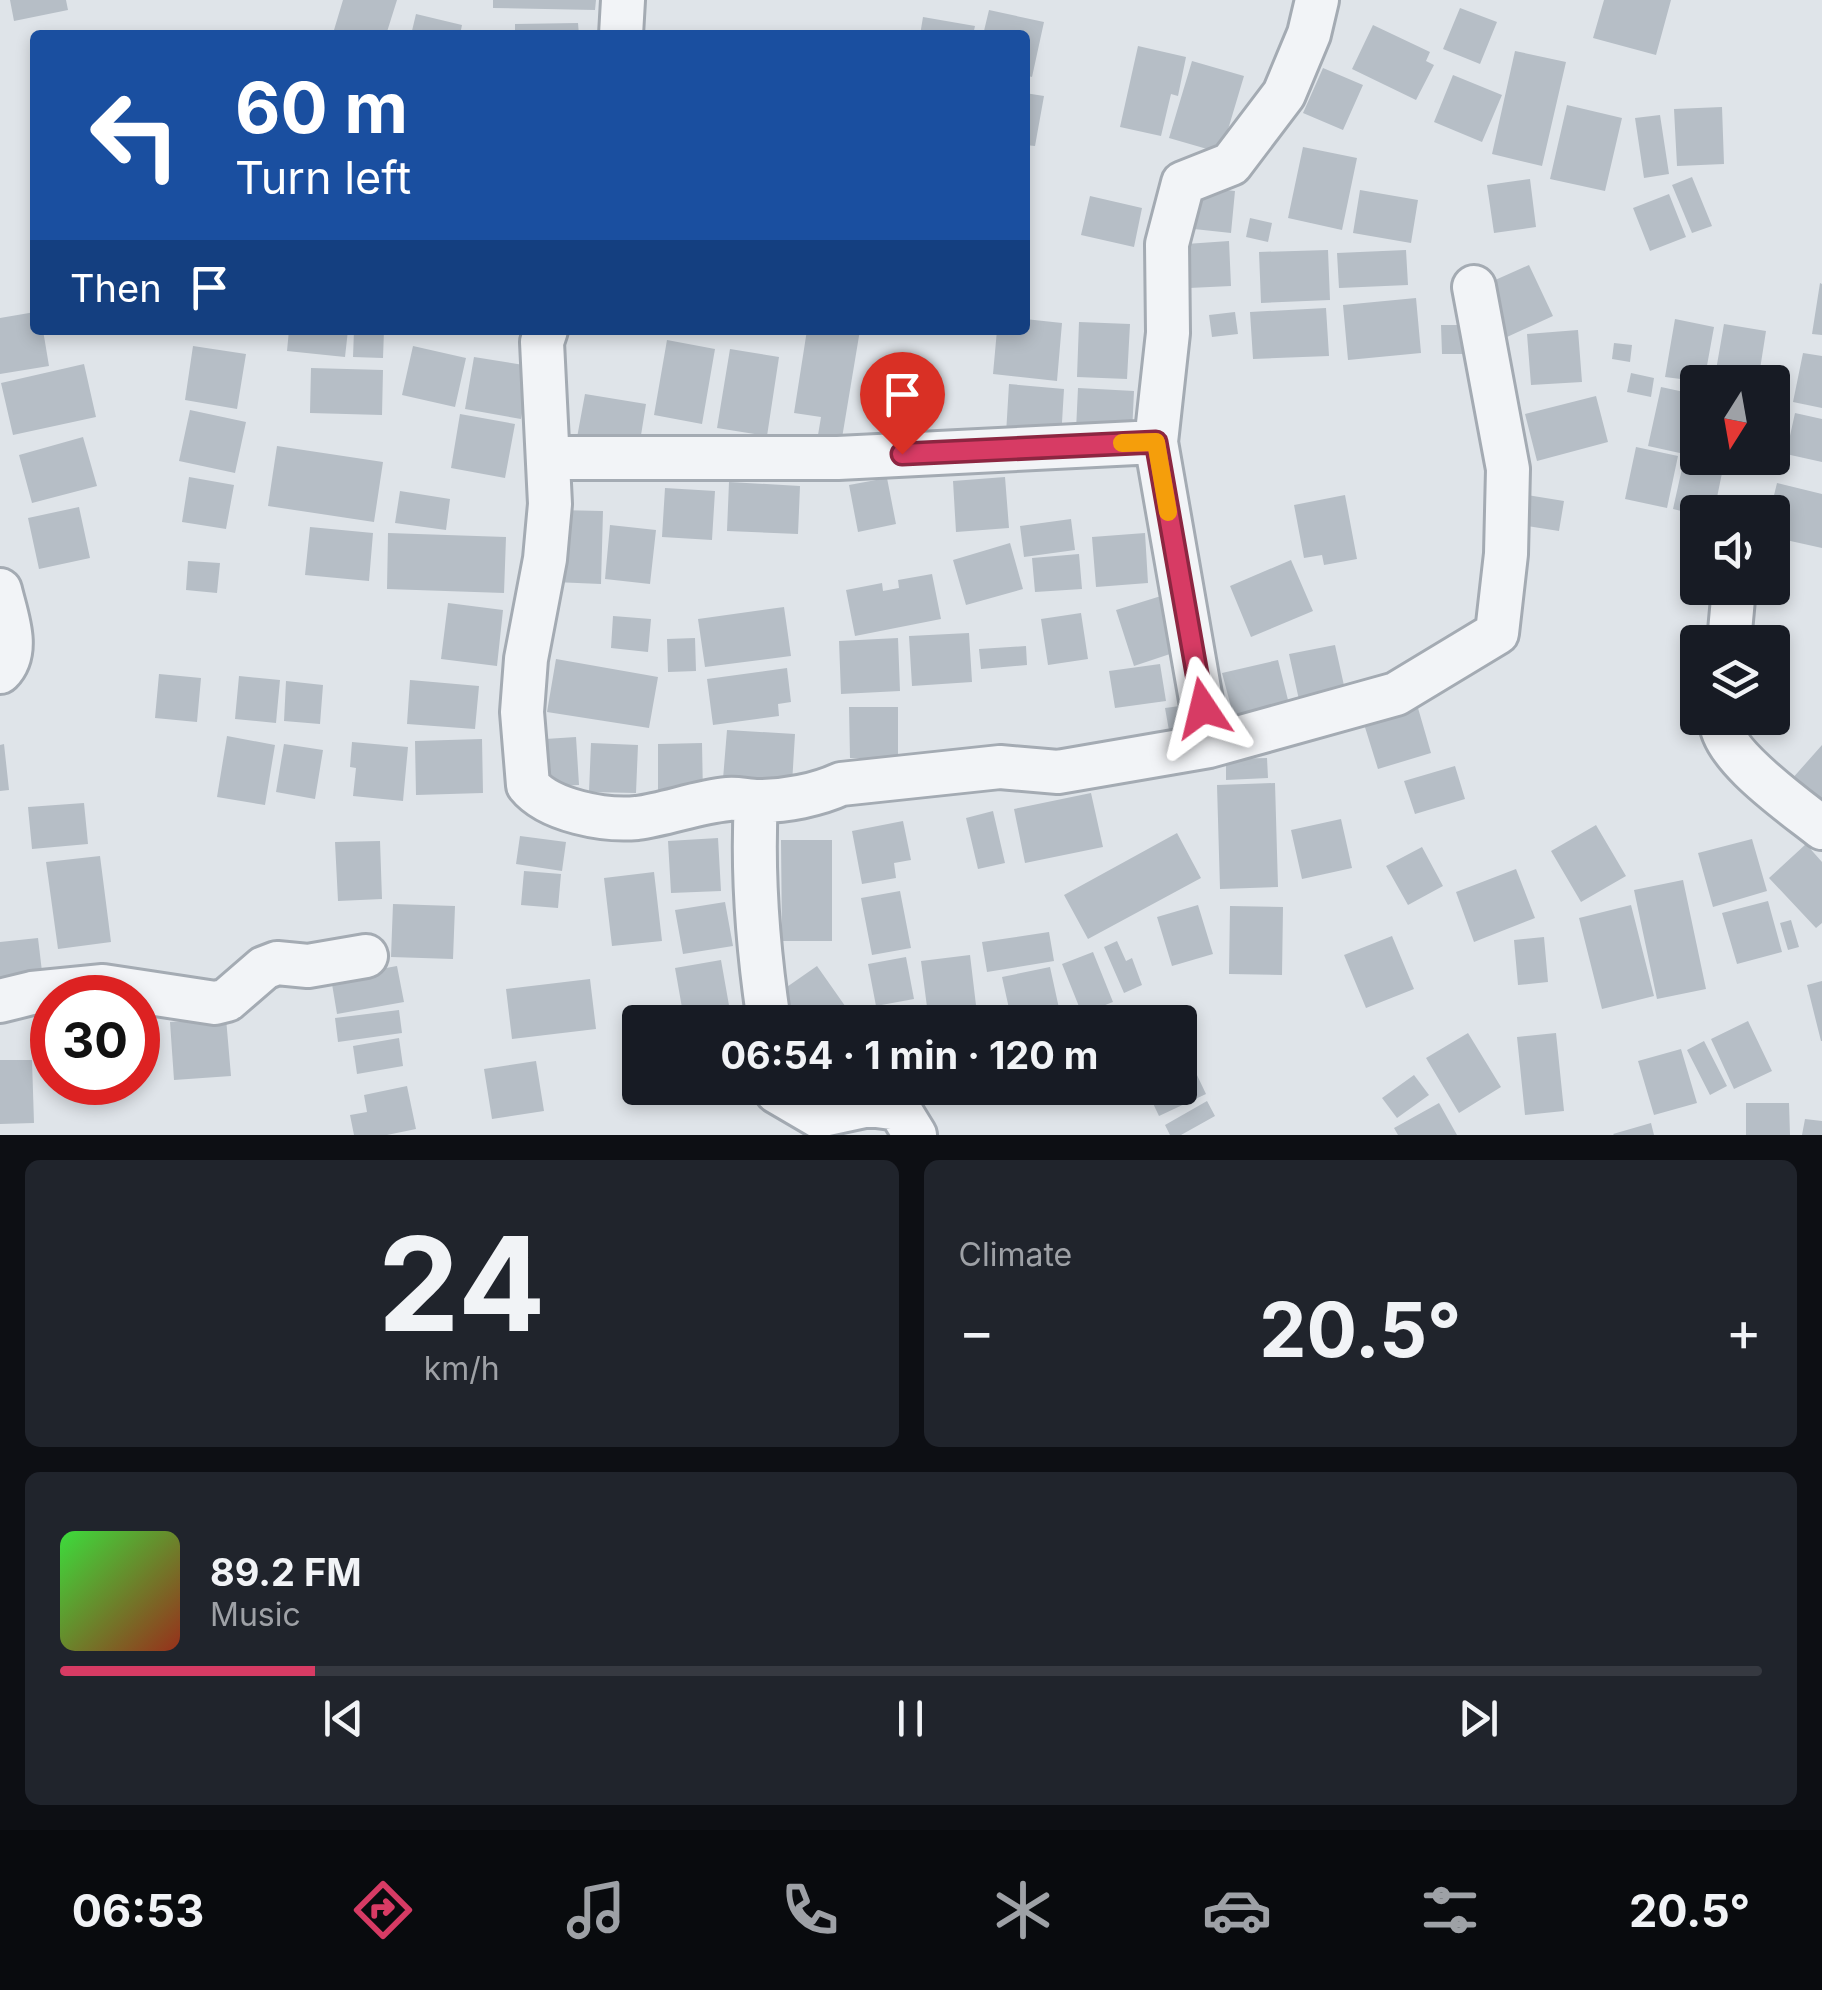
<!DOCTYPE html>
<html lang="en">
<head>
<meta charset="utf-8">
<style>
	body { margin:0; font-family:Inter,sans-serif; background:#20242c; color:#f1f3f6; height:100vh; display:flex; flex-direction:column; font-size:38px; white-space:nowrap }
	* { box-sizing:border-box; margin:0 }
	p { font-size:32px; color:#9ea1a6 }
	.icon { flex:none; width:55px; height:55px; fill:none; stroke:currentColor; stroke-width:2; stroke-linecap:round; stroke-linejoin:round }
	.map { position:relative; height:1135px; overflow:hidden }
	.side { display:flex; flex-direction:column; gap:25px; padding:25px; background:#0d0f14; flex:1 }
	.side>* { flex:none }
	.banner { position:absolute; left:30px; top:30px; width:1000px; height:305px; border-radius:10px; box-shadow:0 5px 15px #0003; background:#1a4fa0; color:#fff; overflow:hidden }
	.needle { width:65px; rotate:191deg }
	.controls { position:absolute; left:1680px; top:365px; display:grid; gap:20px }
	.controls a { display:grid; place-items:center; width:110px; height:110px; border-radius:10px; background:#171b24; box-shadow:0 5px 15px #0003; font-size:50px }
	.speed { position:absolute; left:30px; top:975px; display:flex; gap:20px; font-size:50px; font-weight:700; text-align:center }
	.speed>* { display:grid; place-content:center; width:130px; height:130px; border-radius:50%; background:#171b24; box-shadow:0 5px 15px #0003; line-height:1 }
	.speed .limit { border:15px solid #d22; background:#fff; color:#111 }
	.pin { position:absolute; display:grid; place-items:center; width:85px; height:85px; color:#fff; margin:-102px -42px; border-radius:50% 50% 50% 0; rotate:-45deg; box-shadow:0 0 10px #0007 }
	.pin .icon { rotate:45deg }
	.me { position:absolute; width:110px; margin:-55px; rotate:350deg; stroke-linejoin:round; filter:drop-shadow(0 0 8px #0008) }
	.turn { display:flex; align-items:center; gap:35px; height:210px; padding:0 40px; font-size:45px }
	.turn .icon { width:130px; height:130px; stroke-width:2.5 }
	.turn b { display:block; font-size:70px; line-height:85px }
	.then { display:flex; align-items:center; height:95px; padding:0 40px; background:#0003; gap:20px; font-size:38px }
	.big { font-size:75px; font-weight:700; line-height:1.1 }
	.side .widget { flex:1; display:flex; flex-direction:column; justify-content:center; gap:15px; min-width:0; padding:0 35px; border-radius:15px; background:#20242c }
	.side .dial { align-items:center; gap:0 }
	.dial b { font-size:130px; line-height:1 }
	.song { display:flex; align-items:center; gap:30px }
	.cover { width:120px; height:120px; border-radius:15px; background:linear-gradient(135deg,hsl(120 70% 55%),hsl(10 70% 35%)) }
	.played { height:10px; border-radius:5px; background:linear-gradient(90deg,#d73b64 15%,#363941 15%) }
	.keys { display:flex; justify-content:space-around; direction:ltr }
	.heat { display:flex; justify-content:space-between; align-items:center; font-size:55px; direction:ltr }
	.side .tiles { flex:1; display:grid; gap:25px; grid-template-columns:1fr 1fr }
	.widget:last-child { grid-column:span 2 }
	.trip { position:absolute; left:622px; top:1005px; width:575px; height:100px; border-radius:10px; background:#171b24; box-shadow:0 5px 15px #0003; font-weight:700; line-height:100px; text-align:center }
	.tab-bar { display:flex; height:160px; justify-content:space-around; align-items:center; background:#090b0e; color:#9ea1a6 }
	.tab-bar .icon { width:70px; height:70px }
	.tab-bar .current { color:#d73b64 }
	.tab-bar b { font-size:45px; color:#f1f3f6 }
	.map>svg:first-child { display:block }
	.building { fill:#b6bec6 }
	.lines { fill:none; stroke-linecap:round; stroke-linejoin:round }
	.minor-casing { stroke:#a4abb3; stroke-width:48 }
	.minor { stroke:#f2f4f7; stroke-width:42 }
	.route-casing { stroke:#8c2641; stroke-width:25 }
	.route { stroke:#d73b64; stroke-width:18 }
	.slow { stroke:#f59e0b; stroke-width:18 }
</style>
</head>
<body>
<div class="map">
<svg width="1822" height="1135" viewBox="0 0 1822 1135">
	<rect width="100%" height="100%" fill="#dfe4e9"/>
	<path class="building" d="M10,0H66L68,10L14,21Z
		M343,0H397L386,35H349L334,30Z
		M493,0H596L595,10L493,8Z
		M1604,0H1671L1656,55L1593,38Z
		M1460,8L1497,22L1480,64L1443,49Z
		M989,10L1044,22L1032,77L1025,75V35H983Z
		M416,14L462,25L460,35H411Z
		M923,17L975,26L973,35H920Z
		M578,23L579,35H515V24Z
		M1373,25L1430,52L1426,61L1434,65L1416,100L1352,69Z
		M1138,46L1186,57L1178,96L1171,94L1161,136L1120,127Z
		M1515,51L1566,62L1542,166L1492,154Z
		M1192,61L1244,76L1221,153L1169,138Z
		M1323,68L1363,85L1343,130L1303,113Z
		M1453,75L1502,95L1482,142L1434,122Z
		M1025,93L1044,96L1035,146L1025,145Z
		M1567,105L1622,118L1605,191L1550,179Z
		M1722,107L1724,164L1677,166L1674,109Z
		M1660,115L1669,174L1644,178L1635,118Z
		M1303,147L1357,158L1342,230L1288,218Z
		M1692,177L1712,226L1692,233L1672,185Z
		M1530,179L1536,227L1494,233L1487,185Z
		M1198,187L1235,191L1231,233L1194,229Z
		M1360,190L1418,200L1411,243L1353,233Z
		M1669,194L1686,237L1650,251L1633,208Z
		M1090,196L1142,208L1134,247L1081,235Z
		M1250,218L1272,223L1268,242L1246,237Z
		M1229,241L1231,286L1189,288L1186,244Z
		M1328,250L1330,300L1261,303L1259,252Z
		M1406,250L1408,285L1339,288L1337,253Z
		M1529,265L1553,316L1507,337L1484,285Z
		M1820,283L1822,284V335L1812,334Z
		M1416,298L1421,353L1348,360L1343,305Z
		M1326,308L1329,356L1253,359L1250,312Z
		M35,312V330H43L49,366L0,374V318Z
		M1235,312L1238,334L1212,337L1209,315Z
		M1025,319L1062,323L1057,381L993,374L997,330H1025Z
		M1675,319L1714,327L1704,382L1665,377Z
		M1079,322L1130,324L1127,379L1077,377Z
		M1724,324L1766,331L1758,382L1715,376Z
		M1441,325H1468V354H1442Z
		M289,330H348L345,357L287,351Z
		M354,330H384L383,358L353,357Z
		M807,330H860L841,444L817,441L821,417L794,413Z
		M1578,330L1582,382L1531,385L1527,334Z
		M667,340L715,349L702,424L654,415Z
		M1614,343L1632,345L1630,362L1612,359Z
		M193,346L246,354L237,409L185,400Z
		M413,346L466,358L455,407L402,395Z
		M730,349L779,357L767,436L717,428Z
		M1803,353L1822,356V408L1793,402Z
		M474,357L530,366L521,419L465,409Z
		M84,364L96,417L13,435L1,383Z
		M311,368L383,370L382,415L310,413Z
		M1631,373L1654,378L1651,397L1627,392Z
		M1009,384L1064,389L1061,439L1006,434Z
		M1661,387L1698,395V457L1648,446Z
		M1078,388L1134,391L1132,433L1076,430Z
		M585,394L646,404L638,454L576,443Z
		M1596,396L1608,442L1537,461L1525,414Z
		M190,410L246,422L235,473L179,461Z
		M1795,413L1822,419V462L1786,454Z
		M460,414L515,424L505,478L451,468Z
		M83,437L97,486L32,503L19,455Z
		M277,446L383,462L374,522L268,506Z
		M1636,447L1678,456L1667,508L1625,499Z
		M1683,464L1722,473L1714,512L1698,515L1673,509Z
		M189,477L234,485L226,529L182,522Z
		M1005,477L1009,528L956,532L953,481Z
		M887,478L896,524L858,532L849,485Z
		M729,482L800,486L798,534L727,531Z
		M1777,483L1822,494V548L1772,537L1770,512Z
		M665,488L715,491L712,540L662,537Z
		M400,491L450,499L446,530L395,523Z
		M1345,495L1357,559L1324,565L1322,555L1304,558L1294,505Z
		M1527,495L1564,501L1559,531L1521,525Z
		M79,507L90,558L39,569L28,518Z
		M557,510L603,511L601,584L554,582Z
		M1071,519L1075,550L1024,557L1020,526Z
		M610,525L656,530L650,584L605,579Z
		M310,527L373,533L369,581L305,575Z
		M388,533L506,537L504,593L387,589Z
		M1145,533L1148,583L1096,587L1092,537Z
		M1010,543L1023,589L966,605L953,560Z
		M1079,554L1082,589L1035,592L1032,558Z
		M1291,560L1313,611L1251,637L1230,586Z
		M188,561L220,563L217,593L186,590Z
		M932,574L941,619L855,636L846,590L882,583L883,591L899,588L898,580Z
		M1161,596L1179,651L1134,666L1116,610Z
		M448,603L503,610L497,666L441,659Z
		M784,607L791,656L705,667L698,619Z
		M1081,613L1088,659L1048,665L1041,619Z
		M613,616L651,619L648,652L611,648Z
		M969,633L972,682L912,686L909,636Z
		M695,638L696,671L668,672L667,639Z
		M898,638L900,691L841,694L839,641Z
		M1335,645L1347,699L1301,709L1289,654Z
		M1026,646L1027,665L981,669L979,649Z
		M556,659L658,677L649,728L547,712Z
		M1278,660L1289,704L1234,718L1222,673Z
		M1160,664L1166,701L1115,708L1109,671Z
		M787,668L791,702L778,704L779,716L713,725L707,679Z
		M159,674L201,678L197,722L155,718Z
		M239,676L280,680L276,723L235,719Z
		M410,680L479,686L475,729L407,724Z
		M286,681L323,685L320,724L284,721Z
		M1187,705L1193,731L1170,736L1165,708Z
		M849,707H898V758H850Z
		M1418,708L1431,753L1378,769L1364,724Z
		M727,730L795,734L792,784L723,779Z
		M227,736L275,745L265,805L217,797Z
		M576,737L579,785L533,787L530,740Z
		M482,739L483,793L416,795L415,741Z
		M352,742L408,747L403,801L353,796L356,768L350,767Z
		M591,743L638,745L636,793L589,792Z
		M702,743L703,795L658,796V744Z
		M4,744L9,790L0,791V745Z
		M284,744L323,750L315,799L276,792Z
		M1822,745V808L1791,780Z
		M1267,758L1268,778L1226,780V759Z
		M1455,766L1465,799L1415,814L1404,781Z
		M1275,783L1278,887L1220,889L1217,785Z
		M1091,793L1103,847L1025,863L1014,809Z
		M84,803L88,844L32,849L28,807Z
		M993,811L1005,863L978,869L966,818Z
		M1341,819L1352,868L1302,879L1291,830Z
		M903,821L911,860L894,863L896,878L862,884L852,831Z
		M1596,825L1626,876L1581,902L1551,851Z
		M1177,833L1201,878L1088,939L1064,895Z
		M520,836L566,842L562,871L516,864Z
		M718,838L721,891L671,893L668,841Z
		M1752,839L1767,891L1713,907L1698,853Z
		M781,840H832V941H782Z
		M380,841L382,899L338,901L335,842Z
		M1806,844L1822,862V923L1816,928L1769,878Z
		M1422,847L1443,886L1408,905L1386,866Z
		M100,856L111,942L58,949L46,862Z
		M1516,869L1535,918L1474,942L1456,892Z
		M524,871L561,874L558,908L521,905Z
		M654,872L662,941L612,946L604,878Z
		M1683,880L1706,989L1657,999L1634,890Z
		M900,891L911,948L872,955L861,898Z
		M1768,901L1782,952L1737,964L1722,913Z
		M725,902L733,946L683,954L675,910Z
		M393,904L455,906L453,959L391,957Z
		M1198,905L1213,954L1172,966L1157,917Z
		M1631,905L1654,996L1602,1009L1579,918Z
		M1230,906L1283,907L1282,975L1229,974Z
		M1791,920L1799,947L1788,950L1780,923Z
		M1049,932L1054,961L987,972L982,942Z
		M1392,936L1414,989L1366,1008L1344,955Z
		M1544,937L1548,982L1518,985L1514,940Z
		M38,938L43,980L0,984V942Z
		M1117,941L1126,961L1132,958L1142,985L1124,993L1104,947Z
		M1093,952L1113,1002L1082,1014L1062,964Z
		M970,955L978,1022H929L921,961Z
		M906,957L914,999L876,1006L868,964Z
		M721,960L730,1011L684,1019L675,968Z
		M397,966L404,1002L337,1014L331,978Z
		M817,966L850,1013L836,1022H788L771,998Z
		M1050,967L1062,1022H1012L1002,977Z
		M590,979L596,1029L512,1039L506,989Z
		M1822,981V1041H1821L1807,985Z
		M399,1010L402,1033L338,1042L335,1018Z
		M895,1011L898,1022H856V1021Z
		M226,1018L231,1076L174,1080L170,1022Z
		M1748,1021L1772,1071L1734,1089L1711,1039Z
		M1468,1033L1501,1087L1459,1113L1426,1058Z
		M1556,1033L1564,1111L1525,1115L1517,1037Z
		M399,1038L403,1066L357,1074L353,1046Z
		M1704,1041L1727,1086L1710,1095L1687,1050Z
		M1681,1049L1697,1103L1654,1115L1638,1061Z
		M0,1060H32L34,1123L0,1124Z
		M536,1061L544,1111L492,1119L484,1069Z
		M1196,1073L1206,1094L1159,1116L1149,1095L1165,1088H1180V1081Z
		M1414,1075L1429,1095L1397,1118L1382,1098Z
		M407,1086L416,1129L387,1135H354L350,1115L367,1112L364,1095Z
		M1207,1101L1215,1116L1181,1135H1170L1165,1125Z
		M1439,1103L1457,1135H1398L1394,1128Z
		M1746,1103H1789L1790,1135H1746Z
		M1805,1119L1822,1121V1135H1802Z
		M1651,1123L1654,1135H1614L1613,1134Z"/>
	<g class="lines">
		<defs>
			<path id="minor" d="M621,35L623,0
				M546,330L542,342L550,504L545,559L526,659L522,712L528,785C549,811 605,821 637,818C667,814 697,802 728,799C738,798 748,801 759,801C786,801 817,795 841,784L1000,767L1058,772L1209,746L1396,694L1497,633L1506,554L1508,469L1474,287
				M548,458H838L1156,442
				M0,590C6,616 21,651 0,672
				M1729,642L1734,588
				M1721,718C1717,753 1796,807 1822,828
				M1209,746L1156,442L1168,333L1167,244L1183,183L1231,164L1284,94L1309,34L1317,0
				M756,801C752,876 758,949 769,1022
				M0,1001L32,993L103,986L215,1003L227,1000L264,968L277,963L308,966L366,956
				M777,1088V1092L818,1116L869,1105L899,1109L915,1135"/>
		</defs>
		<use href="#minor" class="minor-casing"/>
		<use href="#minor" class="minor"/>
	</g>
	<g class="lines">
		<defs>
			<path id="route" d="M902,454L1156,442L1203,708"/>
		</defs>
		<use href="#route" class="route-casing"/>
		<use href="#route" class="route"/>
		<path class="slow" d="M1122,443L1156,442L1168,512"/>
	</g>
</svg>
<div class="controls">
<a><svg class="needle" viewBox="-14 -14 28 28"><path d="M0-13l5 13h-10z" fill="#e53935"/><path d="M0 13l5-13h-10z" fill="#9ea1a6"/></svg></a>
<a><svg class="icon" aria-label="sound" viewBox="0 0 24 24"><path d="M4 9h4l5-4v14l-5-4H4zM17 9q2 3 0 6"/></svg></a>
<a><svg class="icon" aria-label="layers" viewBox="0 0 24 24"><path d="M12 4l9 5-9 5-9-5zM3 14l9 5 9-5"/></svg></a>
</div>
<div class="speed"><div class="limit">30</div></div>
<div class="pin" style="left:902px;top:454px;background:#d93025"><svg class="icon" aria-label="arrive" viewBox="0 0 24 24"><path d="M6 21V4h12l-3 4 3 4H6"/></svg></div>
<svg class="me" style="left:1203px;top:708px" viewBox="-20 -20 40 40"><path d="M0-17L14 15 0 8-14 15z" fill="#d73b64" stroke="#fff" stroke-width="4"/></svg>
<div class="trip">06:54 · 1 min · 120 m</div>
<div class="banner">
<div class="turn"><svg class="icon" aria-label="left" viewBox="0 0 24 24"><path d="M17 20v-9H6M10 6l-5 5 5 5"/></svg><div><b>60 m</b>Turn left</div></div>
<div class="then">Then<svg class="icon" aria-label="arrive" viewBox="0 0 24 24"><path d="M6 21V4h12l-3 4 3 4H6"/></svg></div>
</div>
</div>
<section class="side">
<div class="tiles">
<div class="widget dial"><b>24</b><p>km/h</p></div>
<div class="widget"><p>Climate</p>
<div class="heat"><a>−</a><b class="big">20.5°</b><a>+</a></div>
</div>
<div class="widget">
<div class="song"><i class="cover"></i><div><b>89.2 FM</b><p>Music</p></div></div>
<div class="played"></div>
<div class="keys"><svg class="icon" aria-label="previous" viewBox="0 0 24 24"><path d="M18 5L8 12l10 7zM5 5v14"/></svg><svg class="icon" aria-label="pause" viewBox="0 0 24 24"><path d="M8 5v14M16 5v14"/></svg><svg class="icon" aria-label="next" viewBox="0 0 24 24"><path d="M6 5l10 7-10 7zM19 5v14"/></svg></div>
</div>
</div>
</section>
<nav class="tab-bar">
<b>06:53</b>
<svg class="icon current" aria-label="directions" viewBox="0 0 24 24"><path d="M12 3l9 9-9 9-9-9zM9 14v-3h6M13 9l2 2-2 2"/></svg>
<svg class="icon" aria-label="music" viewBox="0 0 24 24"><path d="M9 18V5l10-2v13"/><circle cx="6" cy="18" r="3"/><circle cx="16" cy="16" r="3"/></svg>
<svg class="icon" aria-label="phone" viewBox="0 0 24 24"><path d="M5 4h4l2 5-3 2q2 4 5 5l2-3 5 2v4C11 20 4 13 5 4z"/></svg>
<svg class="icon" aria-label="climate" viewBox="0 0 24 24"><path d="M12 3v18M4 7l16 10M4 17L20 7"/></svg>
<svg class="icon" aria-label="car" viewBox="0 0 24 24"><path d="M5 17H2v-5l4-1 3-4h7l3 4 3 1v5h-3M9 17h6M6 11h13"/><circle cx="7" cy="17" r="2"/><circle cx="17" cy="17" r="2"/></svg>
<svg class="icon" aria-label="filters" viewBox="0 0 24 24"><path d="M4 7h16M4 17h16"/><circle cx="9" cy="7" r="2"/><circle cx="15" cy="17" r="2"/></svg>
<b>20.5°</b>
</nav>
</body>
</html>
